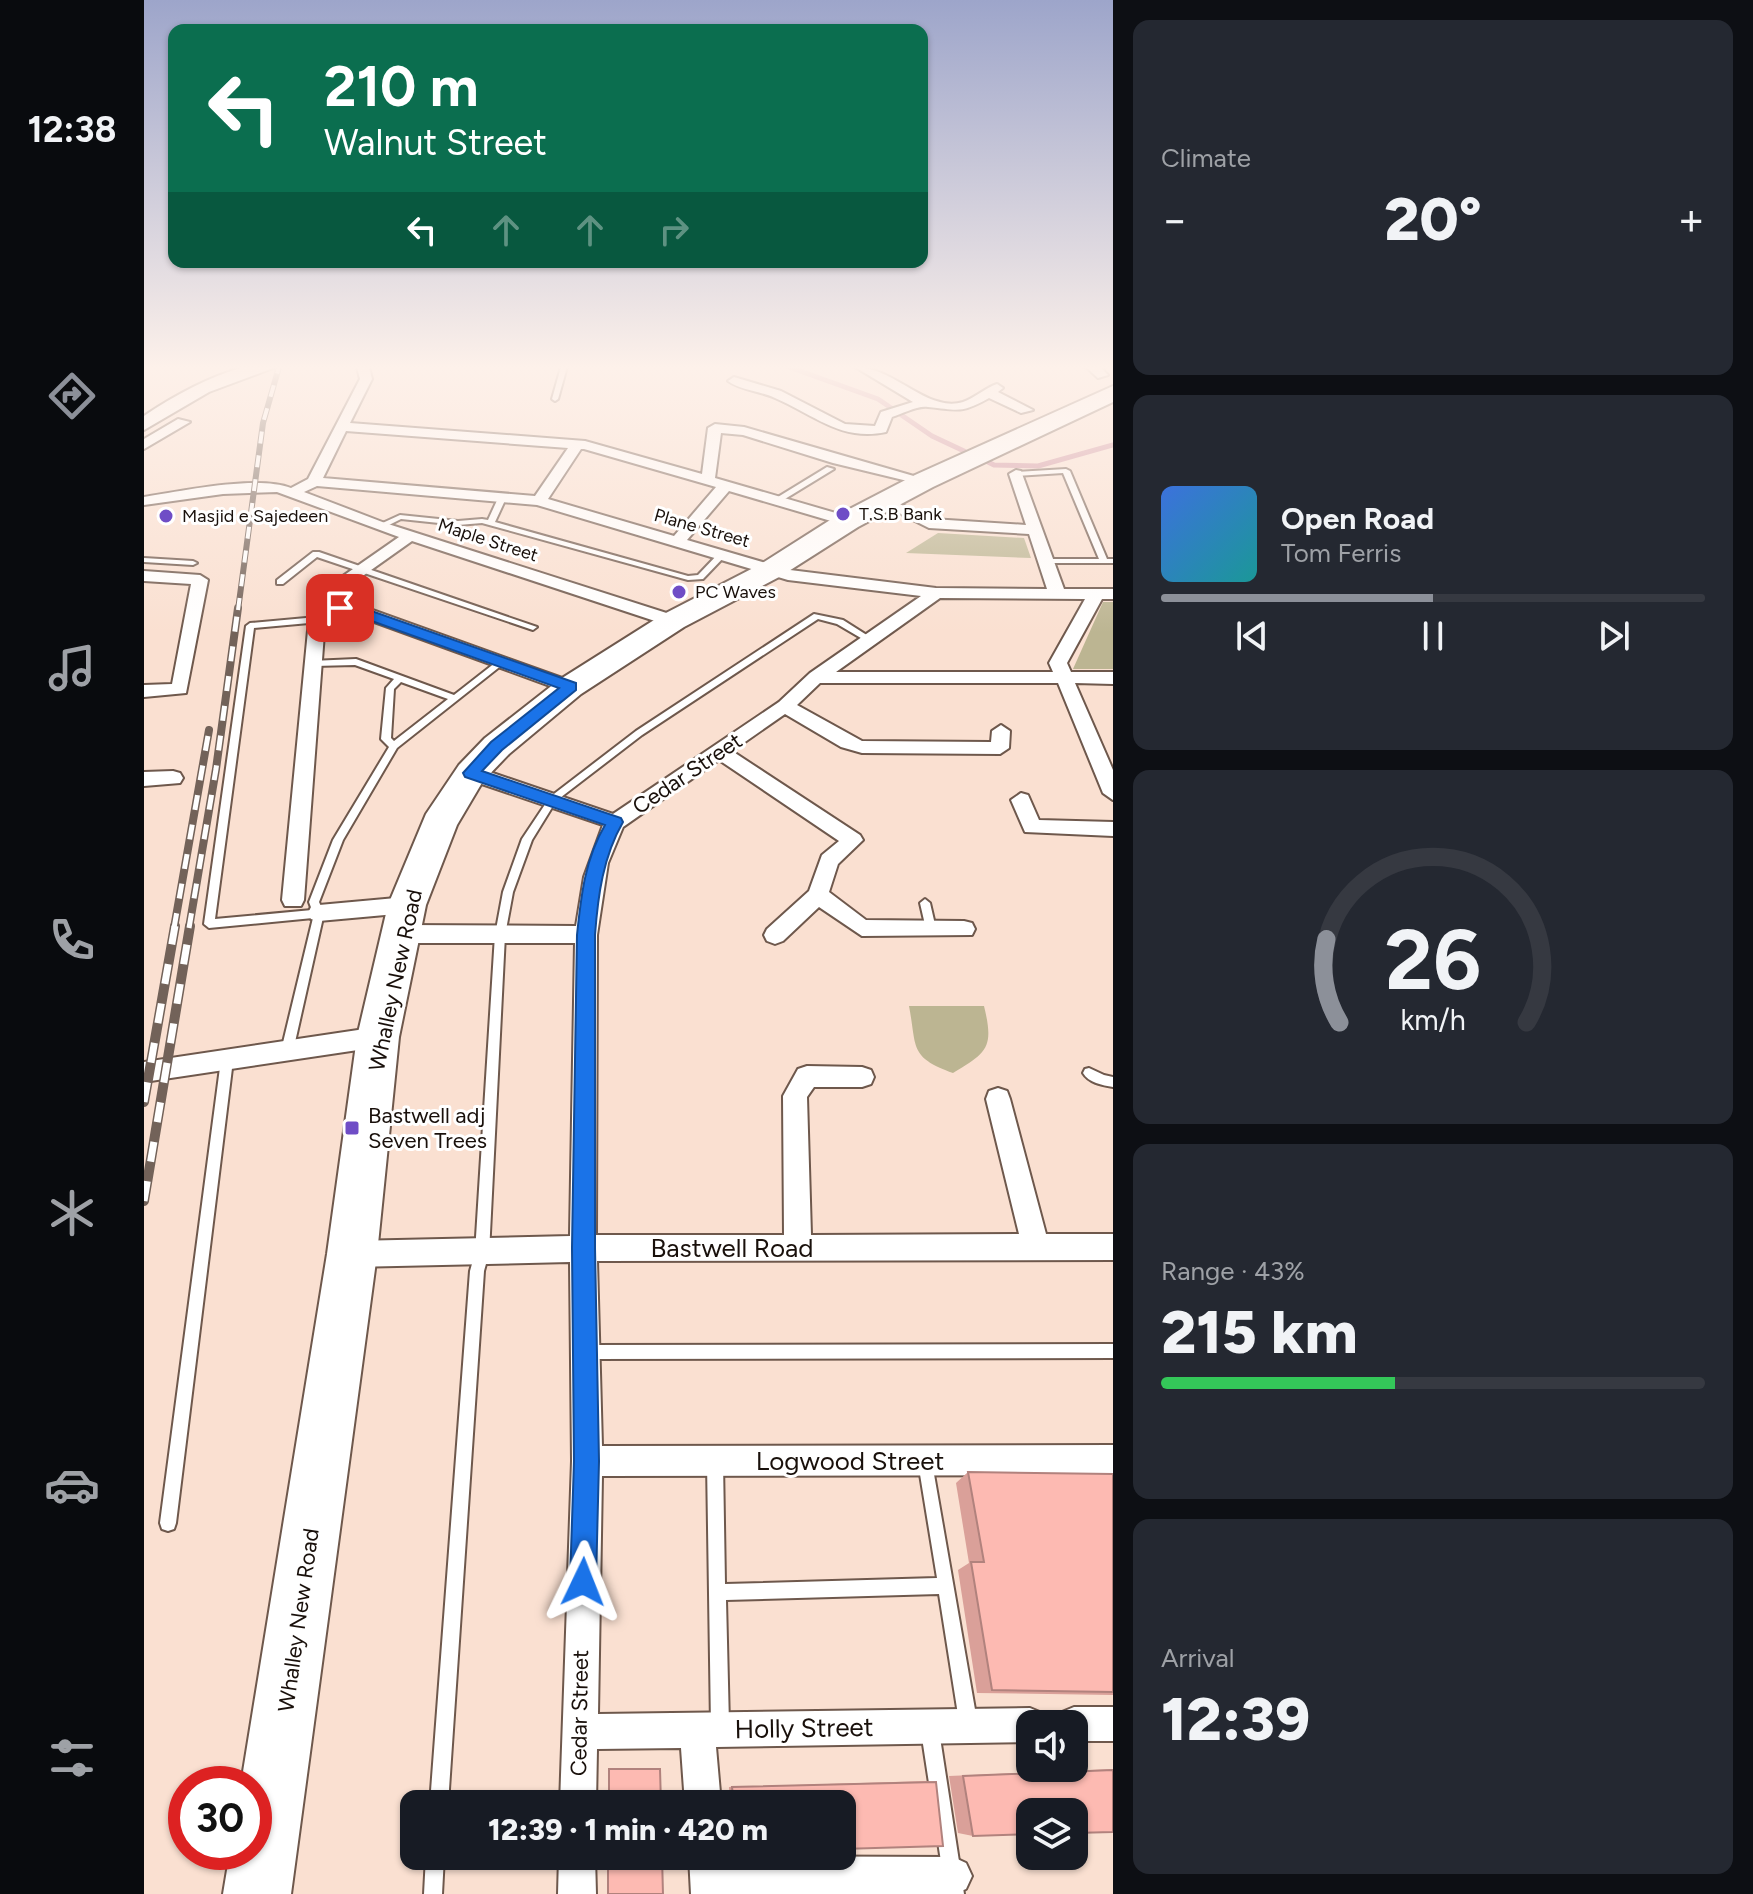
<!DOCTYPE html>
<html lang="en">
<head>
<meta charset="utf-8">
<style>
	body { margin:0; font-family:Figtree,sans-serif; background:#242831; color:#f1f3f6; height:100vh; display:flex; flex-direction:column; font-size:30px; white-space:nowrap }
	* { box-sizing:border-box; margin:0 }
	p { font-size:26px; color:#9ea1a6 }
	.icon { flex:none; width:44px; height:44px; fill:none; stroke:currentColor; stroke-width:2; stroke-linecap:round; stroke-linejoin:round }
	.map { position:relative; flex:1; overflow:hidden }
	.details { display:flex; flex-direction:column; gap:20px; padding:20px; background:#0d0f14; width:640px }
	.details>* { flex:none }
	.hud { position:absolute; left:24px; top:24px; width:760px; height:244px; border-radius:16px; box-shadow:0 2px 6px #0004; background:#0b6e4f; color:#fff; overflow:hidden }
	.buttons { position:absolute; left:872px; top:1710px; display:grid; gap:16px }
	.buttons a { display:grid; place-items:center; width:72px; height:72px; border-radius:16px; background:#171b24; box-shadow:0 2px 6px #0004; font-size:40px }
	.speed { position:absolute; left:24px; top:1766px; display:flex; gap:16px; font-size:40px; font-weight:700; text-align:center }
	.speed>* { display:grid; place-content:center; width:104px; height:104px; border-radius:50%; background:#171b24; box-shadow:0 2px 6px #0004; line-height:1 }
	.speed .limit { border:12px solid #d22; background:#fff; color:#111 }
	.pin { position:absolute; display:grid; place-items:center; width:68px; height:68px; color:#fff; margin:-34px; border-radius:16px; box-shadow:0 4px 12px #0006 }
	.me { position:absolute; width:88px; margin:-44px; rotate:2deg; stroke-linejoin:round; filter:drop-shadow(0 0 6px #0008) }
	.turn { display:flex; align-items:center; gap:28px; height:168px; padding:0 24px; font-size:36px }
	.turn .icon { width:104px; height:104px; stroke-width:2.5 }
	.turn b { display:block; font-size:56px; line-height:68px }
	.lanes { display:flex; align-items:center; height:76px; padding:0 24px; background:#0003; justify-content:center; gap:40px; direction:ltr }
	.lanes .off { opacity:.35 }
	.big { font-size:60px; font-weight:800; line-height:1.1 }
	.details .tile { flex:1; display:flex; flex-direction:column; justify-content:center; gap:12px; min-width:0; padding:0 28px; border-radius:16px; background:#242831 }
	.details .dial { align-items:center; gap:0 }
	.dial svg { height:208px; overflow:visible; fill:none; stroke:#363941; stroke-width:7; stroke-linecap:round; text-anchor:middle }
	.dial text { fill:#f1f3f6; stroke:none }
	.song { display:flex; align-items:center; gap:24px }
	.cover { width:96px; height:96px; border-radius:12px; background:linear-gradient(135deg,hsl(220 70% 55%),hsl(180 70% 35%)) }
	.played { height:8px; border-radius:4px; background:linear-gradient(90deg,#8c9099 50%,#363941 50%) }
	.keys { display:flex; justify-content:space-around; direction:ltr }
	.heat { display:flex; justify-content:space-between; align-items:center; font-size:44px; direction:ltr }
	.charge { height:12px; border-radius:6px; background:linear-gradient(90deg,#34c759 43%,#363941 0) }
	.trip { position:absolute; left:256px; top:1790px; width:456px; height:80px; border-radius:16px; background:#171b24; box-shadow:0 2px 6px #0004; font-weight:800; line-height:80px; text-align:center }
	main { display:flex; flex:1; min-height:0 }
	.dock { display:flex; flex-direction:column; width:144px; justify-content:space-around; align-items:center; background:#090b0e; color:#9ea1a6 }
	.dock .icon { width:56px; height:56px }
	.dock .on { color:#8c9099 }
	.dock b { font-size:36px; color:#f1f3f6 }
	.map>svg:first-child { display:block }
	.green { fill:#bcb592 }
	.lines { fill:none; stroke-linecap:round; stroke-linejoin:round }
	.stream { stroke:#cd8e9d; stroke-width:5 }
	.lane-casing { stroke:#6e584c; stroke-width:4 }
	.street-casing { stroke:#6e584c; stroke-width:4 }
	.secondary-casing { stroke:#6e584c; stroke-width:4 }
	.highway-casing { stroke:#6e584c; stroke-width:4 }
	.lane { fill:#fff; fill-rule:evenodd }
	.street { fill:#fff; fill-rule:evenodd }
	.secondary { fill:#fff; fill-rule:evenodd }
	.highway { fill:#fff; fill-rule:evenodd }
	.rail-far2-casing { stroke:#726259; stroke-width:6 }
	.rail-far1-casing { stroke:#726259; stroke-width:8 }
	.rail-casing { stroke:#726259; stroke-width:10 }
	.rail-far2 { stroke:#fff; stroke-width:4; stroke-dasharray:12; stroke-linecap:butt }
	.rail-far1 { stroke:#fff; stroke-width:5; stroke-dasharray:15; stroke-linecap:butt }
	.rail { stroke:#fff; stroke-width:7; stroke-dasharray:20; stroke-linecap:butt }
	.wall { fill:#daa099 }
	.building { fill:#fdbab2; stroke:#b1827d; stroke-width:2 }
	.route { fill:#1a73e8; stroke:#114b97; stroke-width:2 }
	.poi-dot { fill:#6f4dc6; stroke:#fff; stroke-width:3 }
	.labels { text-anchor:middle; stroke-width:6; stroke-linejoin:round; paint-order:stroke }
	.far-poi-label { font-size:18px; fill:#19100b; stroke:#fff; text-anchor:start }
	.far-street-label { font-size:18px; fill:#19100b; stroke:#fff }
	.street-label { font-size:22px; fill:#19100b; stroke:#fff }
	.poi-label { font-size:22px; fill:#19100b; stroke:#fff; text-anchor:start }
	.near-street-label { font-size:26px; fill:#19100b; stroke:#fff }
</style>
</head>
<body>
<main>
<nav class="dock">
<b>12:38</b>
<svg class="icon on" aria-label="directions" viewBox="0 0 24 24"><path d="M12 3l9 9-9 9-9-9zM9 14v-3h6M13 9l2 2-2 2"/></svg>
<svg class="icon" aria-label="music" viewBox="0 0 24 24"><path d="M9 18V5l10-2v13"/><circle cx="6" cy="18" r="3"/><circle cx="16" cy="16" r="3"/></svg>
<svg class="icon" aria-label="phone" viewBox="0 0 24 24"><path d="M5 4h4l2 5-3 2q2 4 5 5l2-3 5 2v4C11 20 4 13 5 4z"/></svg>
<svg class="icon" aria-label="climate" viewBox="0 0 24 24"><path d="M12 3v18M4 7l16 10M4 17L20 7"/></svg>
<svg class="icon" aria-label="car" viewBox="0 0 24 24"><path d="M5 17H2v-5l4-1 3-4h7l3 4 3 1v5h-3M9 17h6M6 11h13"/><circle cx="7" cy="17" r="2"/><circle cx="17" cy="17" r="2"/></svg>
<svg class="icon" aria-label="filters" viewBox="0 0 24 24"><path d="M4 7h16M4 17h16"/><circle cx="9" cy="7" r="2"/><circle cx="15" cy="17" r="2"/></svg>
</nav>
<div class="map">
<svg width="969" height="1894" viewBox="0 0 969 1894">
	<rect width="100%" height="100%" fill="#fae0d1"/>
	<path class="green" d="M794,533L880,538L887,558L762,553Z
		M959,602H969V669H929Z
		M765,1006H840C850,1047 844,1052 809,1073C765,1057 773,1048 765,1006Z"/>
	<g class="lines">
		<path class="stream" d="M645,367L734,399L788,436L820,451
			M844,462L850,465L894,466L969,445"/>
		<defs>
			<path id="lane" d="M417,367H423L414,399L411,401L408,399Z
				M683,467L690,469L636,502L629,500Z
				M922,469L926,471L963,559H969V563H902L898,561L902,559H955L919,473L872,476L868,474L872,472Z
				M356,494L363,496L351,522L544,576L554,575L575,553L582,555L559,579L544,580L338,523L314,525L257,519L239,528L232,526L256,515L314,521L338,519L344,520Z
				M169,552H175L393,627L389,630L386,629L173,557L139,584H133V580Z
				M0,558L49,561L53,563L49,565L0,562Z
				M670,614L699,620L729,639L728,641H722L693,624L674,619L498,735L412,801L388,840L369,892L361,935L345,1253L340,1271L304,1804H286L326,1271L331,1253L351,935L359,892L378,839L406,797L492,731Z
				M173,617L176,618V622L110,628L71,919L168,910L165,902L189,840L245,747L237,739L242,688L250,679L211,665L170,666L167,665V661L212,659L310,695L356,659H362L363,661L253,748L199,840L175,902L180,913L149,1051L147,1055L143,1056L139,1055L137,1051L169,918L65,928L60,924L102,626L106,623ZM257,682L304,699L250,741L247,738L250,689Z
				M781,899L786,903L792,929L791,932H783L782,929L776,903Z
				M83,1055L87,1056L89,1060L32,1523L30,1529L24,1531L18,1529L16,1523L77,1060L79,1056Z
				M945,1068L960,1075L969,1077V1087C958,1085 945,1083 939,1073L941,1069Z
				M969,1344V1358L442,1359L437,1357L435,1352L437,1347L442,1345Z
				M571,1454L576,1457L579,1462L581,1584L793,1578L774,1462L777,1457L782,1454L787,1457L833,1721L830,1727L824,1730L818,1727L815,1721L795,1594L582,1600L585,1725L582,1731L576,1734L570,1731L567,1725L563,1462L566,1457Z
				M786,1722L792,1725L795,1731L820,1894H802L777,1731L780,1725Z
				M282,1856H300L298,1894H280Z"/>
			<path id="street" d="M213,367H225L228,379L206,423L441,441L558,474L564,428L571,424L600,427L787,481L780,485L689,463L599,435L577,433L571,478L709,518L712,521L704,526L585,491L543,540L646,570L792,588L903,589L885,534L785,528L733,502L740,498L745,499L788,519L882,525L865,474L872,470L877,471L920,589H969V599H958L923,663L927,672H969V684L931,683L969,770V800L959,793L914,683H676L653,705L718,741L847,742L848,731L857,725L866,731L865,748L856,754L718,753L697,747L641,714L588,751L716,835L719,840L694,864L685,892L722,920L820,921L828,923L831,929L828,935L718,936L675,907L639,941L631,944L623,941L620,935L623,929L665,891L678,855L695,841L575,760L479,827L464,863L453,935L452,1235H640L639,1096L654,1069L663,1066L718,1067L727,1070L730,1077L727,1084L718,1087H670L663,1097L667,1235L875,1234L842,1099L845,1091L854,1088L863,1091L866,1099L902,1234H969V1260L453,1261L458,1446L969,1445V1475L458,1476L454,1714L886,1708L898,1713L903,1724H886V1742L572,1747L577,1804H541L537,1748L453,1749L452,1804H416L428,1461L426,1262L208,1267L198,1263L194,1254L198,1245L208,1241L426,1236L431,943H259L251,940L248,934L251,928L259,925L432,926L440,877L459,825L320,778L317,773L320,768H334L469,814L635,702L666,673L777,596L644,580L393,505L173,486L160,492L241,523L535,617L537,621L535,625H523L268,541L189,597L188,602L220,607L432,683L435,687L426,693L420,691L211,615L185,611L181,620L160,900L157,906H141L138,900L165,620L176,592L255,537L133,492L79,494L0,505V497C38,491 113,475 147,488L164,479L216,379ZM202,431L424,448L391,496L179,478ZM437,449H440L572,487L530,536L404,499ZM796,598L941,599L905,663L909,672H692Z
				M711,367C751,367 783,413 819,402C831,398 841,388 853,384L859,388L854,392L889,410L877,413L845,398C816,414 815,410 784,407C774,405 758,414 748,417L742,432C697,442 669,414 631,398C616,391 596,390 584,381L590,377L637,391L701,424L731,426L737,412L769,402Z
				M942,367H956L964,375L954,378Z
				M34,419L46,422L0,449V439Z
				M0,571L56,575L64,580L42,693L0,697V685L28,684L47,584L0,581Z
				M29,771L36,773L39,778L36,783L0,786V772Z
				M877,793L884,795L895,820L969,822V836L881,832L867,800Z
				M263,897L271,899L274,905L271,911L263,913L175,921L167,919L164,913L167,907L175,905Z
				M234,1027L242,1030L246,1037L242,1044L234,1047L0,1082V1062Z
				M930,1707H969V1741H930V1724H913L918,1712Z
				M415,1856H451L452,1894H414Z
				M545,1856L809,1857L822,1863L828,1876L822,1889L810,1894H547Z"/>
			<path id="secondary" d="M99,367H132L65,392L0,430V416C31,395 63,378 99,367Z"/>
			<path id="highway" d="M969,386V402L789,487L714,527L637,576L540,627L437,694L365,754L339,781L313,825L282,905L255,1037L233,1254L147,1894H79L86,1852H110V1784H97L183,1254L213,1037L244,905L282,814L315,765L341,738L415,680L518,615L617,564L694,515L771,475Z"/>
		</defs>
		<use href="#lane" class="lane-casing"/>
		<use href="#street" class="street-casing"/>
		<use href="#secondary" class="secondary-casing"/>
		<use href="#highway" class="highway-casing"/>
		<use href="#lane" class="lane"/>
		<use href="#street" class="street"/>
		<use href="#secondary" class="secondary"/>
		<use href="#highway" class="highway"/>
		<defs>
			<path id="rail-far2" d="M94,610L119,423L135,367"/>
			<path id="rail-far1" d="M30,928L65,730
				M45,928L72,769L94,608"/>
			<path id="rail" d="M0,1102L31,926
				M0,1201L46,926"/>
		</defs>
		<use href="#rail-far2" class="rail-far2-casing"/>
		<use href="#rail-far1" class="rail-far1-casing"/>
		<use href="#rail" class="rail-casing"/>
		<use href="#rail-far2" class="rail-far2"/>
		<use href="#rail-far1" class="rail-far1"/>
		<use href="#rail" class="rail"/>
	</g>
	<path class="wall" d="M824,1472L969,1474V1695L833,1693L814,1570L825,1563L812,1483Z
		M969,1769V1832L829,1836L814,1833L805,1776Z
		M782,1781L792,1782L698,1804H586L585,1787Z"/>
	<path class="building" d="M824,1472L969,1474V1692L848,1690L827,1562H840Z
		M465,1769H516L517,1804H465Z
		M969,1770V1832L930,1833V1812H886V1834L829,1836L819,1776Z
		M792,1782L799,1846L698,1849V1804H590L588,1787Z
		M464,1856H518L519,1894H464Z"/>
	<linearGradient id="sky" x2="0" y2="1"><stop stop-color="#9da5ca"/><stop offset="0.58" stop-color="#fdf1ea"/><stop offset="1" stop-color="#fdf1ea" stop-opacity="0"/></linearGradient>
	<rect width="969" height="633" fill="url(#sky)"/>
	<path class="route" d="M196,604L219,608L432,683V690L358,750L338,771L477,818L479,822C459,857 454,895 451,935V1248L455,1461L452,1582L448,1591L439,1595L430,1591L426,1582L430,1461L428,1248L433,935C437,896 441,859 461,825L321,777L319,773L347,742L415,688L211,615L191,611V605Z"/>
	<g class="poi-dot">
		<circle cx="699" cy="514" r="8"/>
		<circle cx="22" cy="516" r="8"/>
		<circle cx="535" cy="592" r="8"/>
		<rect x="200" y="1120" width="16" height="16" rx="4"/>
	</g>
	<g class="labels">
		<g class="far-poi-label">
			<text x="715" y="520">T.S.B Bank</text>
			<text x="38" y="522">Masjid e Sajedeen</text>
			<text x="551" y="598">PC Waves</text>
		</g>
		<g class="far-street-label">
			<text transform="translate(558 528) rotate(16)" y="6">Plane Street</text>
			<text transform="translate(344 540) rotate(18)" y="6">Maple Street</text>
		</g>
		<g class="street-label">
			<text transform="translate(543 773) rotate(-34)" y="8">Cedar Street</text>
			<text transform="translate(251 980) rotate(-78)" y="8">Whalley New Road</text>
			<text transform="translate(154 1620) rotate(-82)" y="8">Whalley New Road</text>
			<text transform="translate(435 1713) rotate(-89)" y="8">Cedar Street</text>
		</g>
		<g class="poi-label">
			<text x="224" y="1123">Bastwell adj<tspan x="224" dy="25">Seven Trees</tspan></text>
		</g>
		<g class="near-street-label">
			<text x="588" y="1257">Bastwell Road</text>
			<text x="706" y="1470">Logwood Street</text>
			<text transform="translate(660 1728) rotate(-1)" y="9">Holly Street</text>
		</g>
	</g>
</svg>
<div class="buttons">
<a><svg class="icon" aria-label="sound" viewBox="0 0 24 24"><path d="M4 9h4l5-4v14l-5-4H4zM17 9q2 3 0 6"/></svg></a>
<a><svg class="icon" aria-label="layers" viewBox="0 0 24 24"><path d="M12 4l9 5-9 5-9-5zM3 14l9 5 9-5"/></svg></a>
</div>
<div class="speed"><div class="limit">30</div></div>
<div class="pin" style="left:196px;top:608px;background:#d93025"><svg class="icon" aria-label="arrive" viewBox="0 0 24 24"><path d="M6 21V4h12l-3 4 3 4H6"/></svg></div>
<svg class="me" style="left:439px;top:1582px" viewBox="-20 -20 40 40"><path d="M0-17L14 15 0 8-14 15z" fill="#1a73e8" stroke="#fff" stroke-width="4"/></svg>
<div class="trip">12:39 · 1 min · 420 m</div>
<div class="hud">
<div class="turn"><svg class="icon" aria-label="left" viewBox="0 0 24 24"><path d="M17 20v-9H6M10 6l-5 5 5 5"/></svg><div><b>210 m</b>Walnut Street</div></div>
<div class="lanes"><svg class="icon" aria-label="left" viewBox="0 0 24 24"><path d="M17 20v-9H6M10 6l-5 5 5 5"/></svg><svg class="icon off" aria-label="ahead" viewBox="0 0 24 24"><path d="M12 20V5M6 11l6-6 6 6"/></svg><svg class="icon off" aria-label="ahead" viewBox="0 0 24 24"><path d="M12 20V5M6 11l6-6 6 6"/></svg><svg class="icon off" aria-label="right" viewBox="0 0 24 24"><path d="M7 20v-9h11M14 6l5 5-5 5"/></svg></div>
</div>
</div>
<section class="details">
<div class="tile"><p>Climate</p>
<div class="heat"><a>−</a><b class="big">20°</b><a>+</a></div>
</div>
<div class="tile">
<div class="song"><i class="cover"></i><div><b>Open Road</b><p>Tom Ferris</p></div></div>
<div class="played"></div>
<div class="keys"><svg class="icon" aria-label="previous" viewBox="0 0 24 24"><path d="M18 5L8 12l10 7zM5 5v14"/></svg><svg class="icon" aria-label="pause" viewBox="0 0 24 24"><path d="M8 5v14M16 5v14"/></svg><svg class="icon" aria-label="next" viewBox="0 0 24 24"><path d="M6 5l10 7-10 7zM19 5v14"/></svg></div>
</div>
<div class="tile dial"><svg viewBox="0 0 100 80">
<path d="M14 69A42 42 0 1 1 86 69"/>
<path d="M14 69A42 42 0 0 1 9 37" stroke="#8c9099"/>
<text x="50" y="56" font-size="32" font-weight="700">26</text>
<text x="50" y="72" font-size="11">km/h</text>
</svg></div>
<div class="tile"><p>Range · 43%</p><b class="big">215 km</b><div class="charge"></div></div>
<div class="tile"><p>Arrival</p><b class="big">12:39</b></div>
</section>
</main>
</body>
</html>
